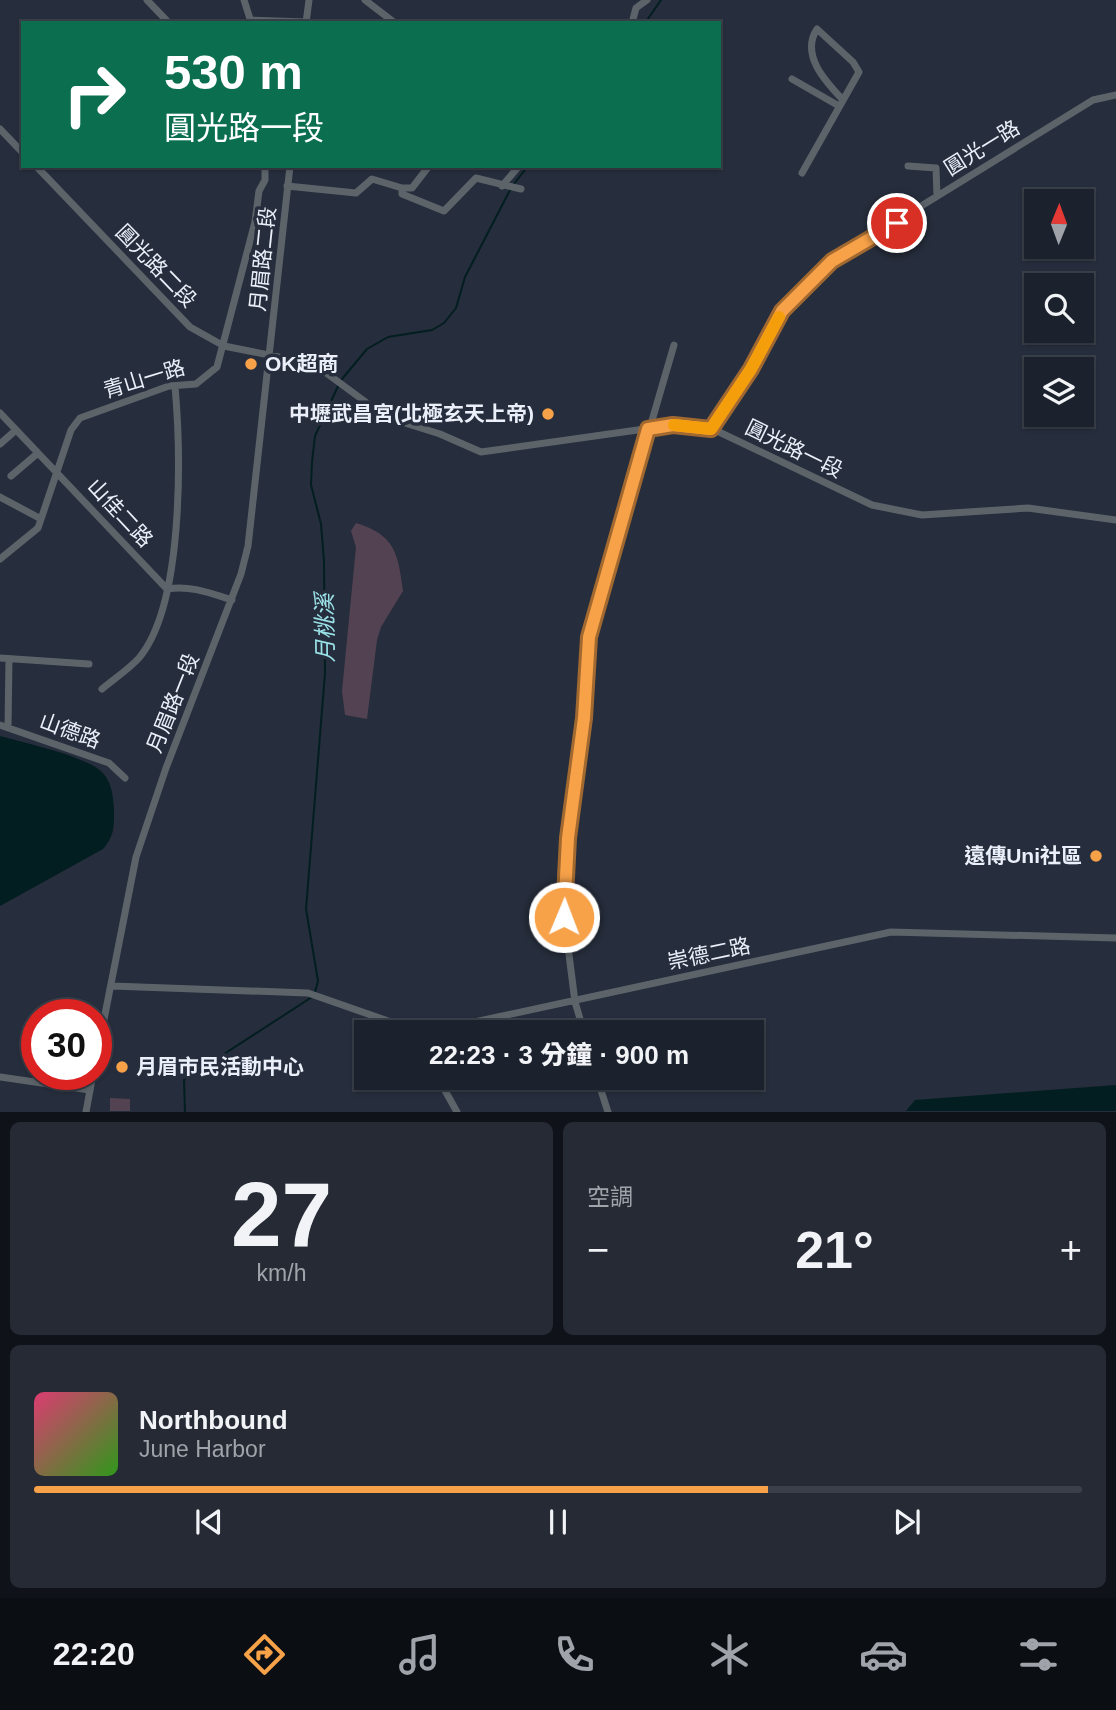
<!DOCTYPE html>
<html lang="zh-TW">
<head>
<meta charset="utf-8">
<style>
	body { margin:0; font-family:Helvetica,"Noto Sans TC",sans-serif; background:#252a35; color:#f1f3f6; height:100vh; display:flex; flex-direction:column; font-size:26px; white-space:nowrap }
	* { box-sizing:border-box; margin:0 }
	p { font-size:23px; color:#a0a4aa }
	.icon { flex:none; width:38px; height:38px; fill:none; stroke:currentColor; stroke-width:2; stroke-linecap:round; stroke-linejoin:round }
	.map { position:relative; height:1112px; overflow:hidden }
	.details { display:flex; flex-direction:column; gap:10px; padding:10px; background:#0f1319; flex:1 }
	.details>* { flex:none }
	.banner { position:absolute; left:21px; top:21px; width:700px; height:147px; border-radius:0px; box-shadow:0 2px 5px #0004,0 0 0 2px #3a3f49; background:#0b6e4f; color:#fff; overflow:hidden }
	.needle { width:46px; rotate:1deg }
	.controls { position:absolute; left:1024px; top:189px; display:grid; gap:14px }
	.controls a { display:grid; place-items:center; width:70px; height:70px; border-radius:0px; background:#1c222d; box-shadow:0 2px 5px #0004,0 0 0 2px #3a3f49; font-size:35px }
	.speed { position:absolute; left:21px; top:999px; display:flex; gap:14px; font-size:35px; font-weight:700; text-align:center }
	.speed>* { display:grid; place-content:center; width:91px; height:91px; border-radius:50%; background:#1c222d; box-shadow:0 2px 5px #0004,0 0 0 2px #3a3f49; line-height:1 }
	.speed .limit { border:10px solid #d22; background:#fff; color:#111 }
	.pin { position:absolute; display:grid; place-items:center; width:60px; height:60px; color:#fff; margin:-30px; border:4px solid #fff; border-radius:50%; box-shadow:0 2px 7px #0007 }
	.me { position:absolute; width:77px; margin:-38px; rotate:1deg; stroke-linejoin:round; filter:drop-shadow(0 0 5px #0008) }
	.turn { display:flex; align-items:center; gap:24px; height:147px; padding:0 28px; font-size:32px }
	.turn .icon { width:91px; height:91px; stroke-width:2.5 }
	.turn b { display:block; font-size:49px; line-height:60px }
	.big { font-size:52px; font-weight:800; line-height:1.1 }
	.details .widget { flex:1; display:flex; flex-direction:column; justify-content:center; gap:10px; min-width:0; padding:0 24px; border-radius:10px; background:#252a35 }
	.details .dial { align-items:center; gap:0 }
	.dial b { font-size:91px; line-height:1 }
	.song { display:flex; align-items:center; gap:21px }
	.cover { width:84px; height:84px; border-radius:10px; background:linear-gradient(135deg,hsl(340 70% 55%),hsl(110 70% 35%)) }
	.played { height:7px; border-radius:4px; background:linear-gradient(90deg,#f7a149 70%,#3a3f49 70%) }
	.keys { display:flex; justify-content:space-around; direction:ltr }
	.heat { display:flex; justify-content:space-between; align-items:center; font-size:38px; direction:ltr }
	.details .tiles { flex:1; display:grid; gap:10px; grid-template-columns:1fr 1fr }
	.widget:last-child { grid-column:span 2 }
	.trip { position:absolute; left:354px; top:1020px; width:410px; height:70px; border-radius:0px; background:#1c222d; box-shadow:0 2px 5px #0004,0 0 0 2px #3a3f49; font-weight:800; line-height:70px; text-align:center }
	.tabs { display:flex; height:112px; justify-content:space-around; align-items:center; background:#0b0e12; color:#a0a4aa }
	.tabs .icon { width:49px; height:49px }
	.tabs .on { color:#f7a149 }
	.tabs b { font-size:32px; color:#f1f3f6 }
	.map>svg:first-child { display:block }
	.green { fill:#534252 }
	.water { fill:#031e20 }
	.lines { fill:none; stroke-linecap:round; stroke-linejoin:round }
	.stream { stroke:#031e20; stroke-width:2 }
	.minor { stroke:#5c646a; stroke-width:7 }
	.route-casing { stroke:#a1692f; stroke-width:18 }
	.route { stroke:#f7a149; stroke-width:12 }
	.slow { stroke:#f59e0b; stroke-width:12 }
	.poi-dot { fill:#f7a149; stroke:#262d3c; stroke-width:2.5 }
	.labels { text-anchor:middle; stroke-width:7; stroke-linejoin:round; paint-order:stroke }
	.street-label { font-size:21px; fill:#eaeff9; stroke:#262d3c }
	.poi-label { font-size:21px; font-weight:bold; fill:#eaeff9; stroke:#262d3c; text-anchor:start }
	.water-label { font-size:23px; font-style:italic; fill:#9be2e8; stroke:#262d3c }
</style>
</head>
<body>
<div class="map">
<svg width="1116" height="1112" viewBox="0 0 1116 1112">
	<rect width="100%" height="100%" fill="#262d3c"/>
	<path class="green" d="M356,523C395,535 398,553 403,591L381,627L377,640L367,719L345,715L342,691L356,547L351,531Z
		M110,1098L130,1099V1111H110Z"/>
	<path class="water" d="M0,736C24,743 87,756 103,773C112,783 113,797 114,809C114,825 115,836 103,849L0,906Z
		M1116,1085V1111H906L915,1100Z"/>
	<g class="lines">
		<path class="stream" d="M645,23L661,0
			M513,185L528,166
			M342,379L367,349L388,337L432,330L444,323L456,308L465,277L510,190
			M315,992L318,981L306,909L325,673L324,561L321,524L311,485L312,462L315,436L339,384
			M185,1112L184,1080L312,997"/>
		<path class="minor" d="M147,0L169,23
			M244,0L251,22
			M365,0L395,23
			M250,20L306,22
			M306,23L309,0
			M632,23L636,8L647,0
			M792,79L839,106
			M0,129L23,153
			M36,166L190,327L224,346L314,364L386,417L440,434L481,452L673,425L717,431L872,505L922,515L1028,508L1116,520
			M908,166L936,168L937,196
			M802,173L859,72L853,62L817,29C800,55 826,82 843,100
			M287,186L356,193L372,179L402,188V194L444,211L476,178L521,189
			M502,186L519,166
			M402,188H412L429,166
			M0,413L167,589C190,585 210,593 232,600
			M711,429L751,369L782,311L832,261L1093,100L1116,95
			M0,444L16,430
			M11,476L38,453
			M0,497L41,519
			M0,559L38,528L71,430L80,418L169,386L196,384L217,367L255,222L259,191L265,180V166
			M0,658L89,664
			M102,689C114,679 129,669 139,658C184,604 181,454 175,386
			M0,725L109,763L125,778
			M8,727L9,659
			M112,986L308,993L411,1029L428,1032L891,932L1116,938
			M584,1032L575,1002L563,907L584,718L589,637L674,345
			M96,1060L136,857L166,768L241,574L248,546L290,166
			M0,1077L90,1090
			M438,1078L457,1112
			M597,1078L608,1112
			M86,1112L93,1074"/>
	</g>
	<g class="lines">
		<defs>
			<path id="route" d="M564,917L568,838L584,718L589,637L648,429L673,425L711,429L751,369L782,311L832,261L897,223"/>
		</defs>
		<use href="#route" class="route-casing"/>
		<use href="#route" class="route"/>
		<path class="slow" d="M674,425L711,429L751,369L779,317"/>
	</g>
	<g class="poi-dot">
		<circle cx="251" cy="364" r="7"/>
		<circle cx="548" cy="414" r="7"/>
		<circle cx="1096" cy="856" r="7"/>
		<circle cx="122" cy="1067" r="7"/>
	</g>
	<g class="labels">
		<g class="street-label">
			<text transform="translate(982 148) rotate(-32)" y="7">圓光一路</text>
			<text transform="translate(263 259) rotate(-84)" y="7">月眉路二段</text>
			<text transform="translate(156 266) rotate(46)" y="7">圓光路二段</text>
			<text transform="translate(144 379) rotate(-17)" y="7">青山一路</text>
			<text transform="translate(794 449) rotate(26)" y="7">圓光路一段</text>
			<text transform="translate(120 513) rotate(47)" y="7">山佳二路</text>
			<text transform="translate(173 703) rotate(-68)" y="7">月眉路一段</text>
			<text transform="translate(70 731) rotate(20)" y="7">山德路</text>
			<text transform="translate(709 954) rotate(-12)" y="7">崇德二路</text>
		</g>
		<g class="poi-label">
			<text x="265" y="371">OK超商</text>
			<text x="534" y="421" text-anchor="end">中壢武昌宮(北極玄天上帝)</text>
			<text x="1082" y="863" text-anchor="end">遠傳Uni社區</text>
			<text x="136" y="1074">月眉市民活動中心</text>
		</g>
		<g class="water-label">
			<text transform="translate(325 628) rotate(-91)" y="8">月桃溪</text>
		</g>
	</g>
</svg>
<div class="controls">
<a><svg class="needle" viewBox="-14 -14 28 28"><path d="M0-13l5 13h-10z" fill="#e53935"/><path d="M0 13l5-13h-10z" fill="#a0a4aa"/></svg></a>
<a><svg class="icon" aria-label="search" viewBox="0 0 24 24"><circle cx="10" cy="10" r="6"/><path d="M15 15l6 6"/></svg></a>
<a><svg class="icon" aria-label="layers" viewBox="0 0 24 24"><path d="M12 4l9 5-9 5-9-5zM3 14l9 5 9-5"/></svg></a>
</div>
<div class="speed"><div class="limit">30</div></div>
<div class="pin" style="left:897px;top:223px;background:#d93025"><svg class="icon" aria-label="arrive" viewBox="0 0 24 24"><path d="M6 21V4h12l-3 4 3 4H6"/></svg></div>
<svg class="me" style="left:564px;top:917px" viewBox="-20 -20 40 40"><circle r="17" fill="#f7a149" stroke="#fff" stroke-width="3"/><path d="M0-11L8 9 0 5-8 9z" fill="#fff"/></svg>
<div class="trip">22:23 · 3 分鐘 · 900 m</div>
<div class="banner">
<div class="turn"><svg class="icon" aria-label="right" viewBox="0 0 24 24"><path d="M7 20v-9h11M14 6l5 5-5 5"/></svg><div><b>530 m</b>圓光路一段</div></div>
</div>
</div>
<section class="details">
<div class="tiles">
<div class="widget dial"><b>27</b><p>km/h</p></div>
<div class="widget"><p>空調</p>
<div class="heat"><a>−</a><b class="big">21°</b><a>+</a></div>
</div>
<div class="widget">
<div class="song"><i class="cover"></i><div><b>Northbound</b><p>June Harbor</p></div></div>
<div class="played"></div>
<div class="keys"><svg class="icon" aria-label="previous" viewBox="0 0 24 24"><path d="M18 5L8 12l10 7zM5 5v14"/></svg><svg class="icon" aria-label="pause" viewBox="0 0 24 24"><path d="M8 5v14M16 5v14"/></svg><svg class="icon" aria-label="next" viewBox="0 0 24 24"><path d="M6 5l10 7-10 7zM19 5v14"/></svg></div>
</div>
</div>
</section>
<nav class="tabs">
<b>22:20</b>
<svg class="icon on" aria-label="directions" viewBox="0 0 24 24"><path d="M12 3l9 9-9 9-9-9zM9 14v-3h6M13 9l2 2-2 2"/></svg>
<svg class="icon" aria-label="music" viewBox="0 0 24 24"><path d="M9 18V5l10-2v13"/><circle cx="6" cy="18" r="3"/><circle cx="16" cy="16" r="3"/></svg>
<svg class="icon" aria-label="phone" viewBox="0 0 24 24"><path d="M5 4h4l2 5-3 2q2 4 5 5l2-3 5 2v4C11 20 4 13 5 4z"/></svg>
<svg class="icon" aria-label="climate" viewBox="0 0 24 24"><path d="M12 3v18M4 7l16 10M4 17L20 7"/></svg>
<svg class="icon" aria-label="car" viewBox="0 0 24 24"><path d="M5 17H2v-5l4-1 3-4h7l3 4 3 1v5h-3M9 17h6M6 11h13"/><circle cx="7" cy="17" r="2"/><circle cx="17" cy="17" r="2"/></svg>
<svg class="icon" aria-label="filters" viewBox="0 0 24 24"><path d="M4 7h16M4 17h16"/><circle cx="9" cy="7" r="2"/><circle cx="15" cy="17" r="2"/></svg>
</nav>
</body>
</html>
